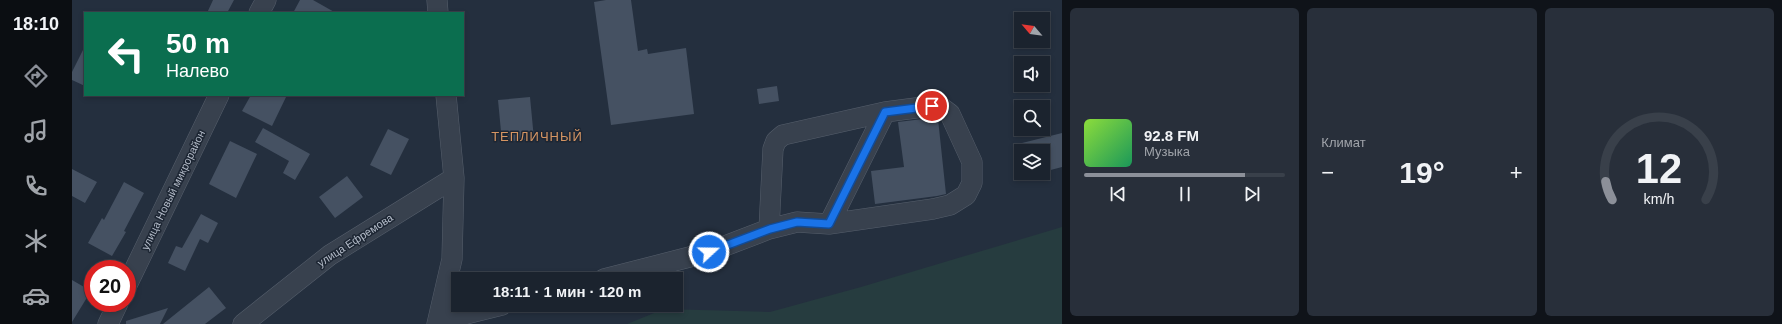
<!DOCTYPE html>
<html lang="ru">
<head>
<meta charset="utf-8">
<style>
	body { margin:0; font-family:Arial,sans-serif; background:#282f3a; color:#f1f3f6; height:100vh; display:flex; flex-direction:column; font-size:15px; white-space:nowrap }
	* { box-sizing:border-box; margin:0 }
	p { font-size:13px; color:#a0a4aa }
	.icon { flex:none; width:22px; height:22px; fill:none; stroke:currentColor; stroke-width:2; stroke-linecap:round; stroke-linejoin:round }
	.map { position:relative; flex:1; overflow:hidden }
	.drawer { display:flex; flex-direction:column; gap:8px; padding:8px; background:#0f1319; width:720px }
	.drawer>* { flex:none }
	.banner { position:absolute; left:12px; top:12px; width:380px; height:84px; border-radius:0px; box-shadow:0 2px 6px #0003,0 0 0 1px #39404a; background:#0b6e4f; color:#fff; overflow:hidden }
	.needle { width:26px; rotate:299deg }
	.fabs { position:absolute; left:942px; top:12px; display:grid; gap:8px }
	.fabs a { display:grid; place-items:center; width:36px; height:36px; border-radius:0px; background:#1b232e; box-shadow:0 2px 6px #0003,0 0 0 1px #39404a; font-size:20px }
	.speed { position:absolute; left:12px; top:260px; display:flex; gap:8px; font-size:20px; font-weight:700; text-align:center }
	.speed>* { display:grid; place-content:center; width:52px; height:52px; border-radius:50%; background:#1b232e; box-shadow:0 2px 6px #0003,0 0 0 1px #39404a; line-height:1 }
	.speed .limit { border:6px solid #d22; background:#fff; color:#111 }
	.pin { position:absolute; display:grid; place-items:center; width:34px; height:34px; color:#fff; margin:-17px; border:2px solid #fff; border-radius:50%; box-shadow:0 1px 4px #0007 }
	.me { position:absolute; width:44px; margin:-22px; rotate:69deg; stroke-linejoin:round; filter:drop-shadow(0 0 3px #0008) }
	.turn { display:flex; align-items:center; gap:14px; height:84px; padding:0 16px; font-size:18px }
	.turn .icon { width:52px; height:52px; stroke-width:2.5 }
	.turn b { display:block; font-size:28px; line-height:34px }
	.big { font-size:30px; font-weight:700; line-height:1.1 }
	.drawer .tile { flex:1; display:flex; flex-direction:column; justify-content:center; gap:6px; min-width:0; padding:0 14px; border-radius:6px; background:#282f3a }
	.drawer .dial { align-items:center; gap:0 }
	.dial svg { height:104px; overflow:visible; fill:none; stroke:#39404a; stroke-width:7; stroke-linecap:round; text-anchor:middle }
	.dial text { fill:#f1f3f6; stroke:none }
	.song { display:flex; align-items:center; gap:12px }
	.cover { width:48px; height:48px; border-radius:6px; background:linear-gradient(135deg,hsl(90 70% 55%),hsl(150 70% 35%)) }
	.played { height:4px; border-radius:2px; background:linear-gradient(90deg,#8c9099 80%,#39404a 80%) }
	.keys { display:flex; justify-content:space-around; direction:ltr }
	.heat { display:flex; justify-content:space-between; align-items:center; font-size:22px; direction:ltr }
	.drawer .tiles { flex:1; display:grid; gap:8px; grid-template-columns:repeat(3,1fr) }
	.trip { position:absolute; left:379px; top:272px; width:232px; height:40px; border-radius:0px; background:#1b232e; box-shadow:0 2px 6px #0003,0 0 0 1px #39404a; font-weight:700; line-height:40px; text-align:center }
	main { display:flex; flex:1; min-height:0 }
	.dock { display:flex; flex-direction:column; width:72px; justify-content:space-around; align-items:center; background:#0b0e12; color:#a0a4aa }
	.dock .icon { width:28px; height:28px }
	.dock .selected { color:#8c9099 }
	.dock b { font-size:18px; color:#f1f3f6 }
	.map>svg:first-child { display:block }
	.green { fill:#263c3f }
	.building { fill:#455162 }
	.lines { fill:none; stroke-linecap:round; stroke-linejoin:round }
	.minor-casing { stroke:#565f6c; stroke-width:21 }
	.minor { stroke:#38414e; stroke-width:20 }
	.route-casing { stroke:#114b97; stroke-width:10 }
	.route { stroke:#1a73e8; stroke-width:7 }
	.labels { text-anchor:middle; stroke-width:3; stroke-linejoin:round; paint-order:stroke }
	.street-label { font-size:11px; fill:#b4bcc9; stroke:#1d2633 }
	.quarter-label { font-size:13px; letter-spacing:1px; fill:#d59563; stroke:#1d2633 }
</style>
</head>
<body>
<main>
<nav class="dock">
<b>18:10</b>
<svg class="icon selected" aria-label="directions" viewBox="0 0 24 24"><path d="M12 3l9 9-9 9-9-9zM9 14v-3h6M13 9l2 2-2 2"/></svg>
<svg class="icon" aria-label="music" viewBox="0 0 24 24"><path d="M9 18V5l10-2v13"/><circle cx="6" cy="18" r="3"/><circle cx="16" cy="16" r="3"/></svg>
<svg class="icon" aria-label="phone" viewBox="0 0 24 24"><path d="M5 4h4l2 5-3 2q2 4 5 5l2-3 5 2v4C11 20 4 13 5 4z"/></svg>
<svg class="icon" aria-label="climate" viewBox="0 0 24 24"><path d="M12 3v18M4 7l16 10M4 17L20 7"/></svg>
<svg class="icon" aria-label="car" viewBox="0 0 24 24"><path d="M5 17H2v-5l4-1 3-4h7l3 4 3 1v5h-3M9 17h6M6 11h13"/><circle cx="7" cy="17" r="2"/><circle cx="17" cy="17" r="2"/></svg>
</nav>
<div class="map">
<svg width="990" height="324" viewBox="0 0 990 324">
	<rect width="100%" height="100%" fill="#242f3e"/>
	<path class="green" d="M990,227V324H555L592,309L698,312L789,287Z"/>
	<path class="building" d="M141,0H162L155,13H135Z
		M228,0H241L264,13H221Z
		M534,0H559L566,51L575,49L576,54L614,48L622,114L539,125L522,2Z
		M13,46V86L0,80V72Z
		M705,86L707,101L687,104L685,89Z
		M179,95H215L200,126L170,111Z
		M458,97L462,139L430,142L426,100Z
		M859,118L866,119L874,194L865,196L803,204L799,171L832,167L826,122Z
		M191,128L238,154L223,180L211,173L217,161L183,142Z
		M316,129L337,139L319,175L298,165Z
		M990,133V167L971,172V151H949V172L942,145Z
		M158,141L185,154L164,198L137,184Z
		M0,169L25,182L13,203L0,196Z
		M275,176L291,197L263,218L247,197Z
		M52,182L72,193L52,231L54,232L40,256L16,243L30,218L32,220Z
		M129,214L146,223L136,243L128,239L113,271L96,263L104,246L110,248Z
		M0,280L19,291L0,322Z
		M137,287L154,308L133,324H91Z
		M96,308L88,324H54V321Z"/>
	<g class="lines">
		<defs>
			<path id="minor" d="M365,0L366,13
				M187,13L194,0
				M757,224L813,112
				M532,279L637,252L697,229L725,222L757,224L861,209L878,205L894,195L900,183V162L878,114L870,108L859,106L813,112L711,135L704,141L701,149L697,229
				M55,285L147,95
				M366,321L430,305
				M36,324L46,303
				M171,324L258,255L382,178
				M365,324L380,259L382,178L374,95"/>
		</defs>
		<use href="#minor" class="minor-casing"/>
		<use href="#minor" class="minor"/>
	</g>
	<g class="lines">
		<defs>
			<path id="route" d="M637,252L698,229L725,222L757,224L813,112L860,106"/>
		</defs>
		<use href="#route" class="route-casing"/>
		<use href="#route" class="route"/>
	</g>
	<g class="labels">
		<g class="street-label">
			<text transform="translate(101 190) rotate(-64)" y="4">улица Новый микрорайон</text>
			<text transform="translate(283 240) rotate(-33)" y="4">улица Ефремова</text>
		</g>
		<g class="quarter-label">
			<text x="465" y="141">ТЕПЛИЧНЫЙ</text>
		</g>
	</g>
</svg>
<div class="fabs">
<a><svg class="needle" viewBox="-14 -14 28 28"><path d="M0-13l5 13h-10z" fill="#e53935"/><path d="M0 13l5-13h-10z" fill="#a0a4aa"/></svg></a>
<a><svg class="icon" aria-label="sound" viewBox="0 0 24 24"><path d="M4 9h4l5-4v14l-5-4H4zM17 9q2 3 0 6"/></svg></a>
<a><svg class="icon" aria-label="search" viewBox="0 0 24 24"><circle cx="10" cy="10" r="6"/><path d="M15 15l6 6"/></svg></a>
<a><svg class="icon" aria-label="layers" viewBox="0 0 24 24"><path d="M12 4l9 5-9 5-9-5zM3 14l9 5 9-5"/></svg></a>
</div>
<div class="speed"><div class="limit">20</div></div>
<div class="pin" style="left:860px;top:106px;background:#d93025"><svg class="icon" aria-label="arrive" viewBox="0 0 24 24"><path d="M6 21V4h12l-3 4 3 4H6"/></svg></div>
<svg class="me" style="left:637px;top:252px" viewBox="-20 -20 40 40"><circle r="17" fill="#1a73e8" stroke="#fff" stroke-width="3"/><path d="M0-11L8 9 0 5-8 9z" fill="#fff"/></svg>
<div class="trip">18:11 · 1 мин · 120 m</div>
<div class="banner">
<div class="turn"><svg class="icon" aria-label="left" viewBox="0 0 24 24"><path d="M17 20v-9H6M10 6l-5 5 5 5"/></svg><div><b>50 m</b>Налево</div></div>
</div>
</div>
<section class="drawer">
<div class="tiles">
<div class="tile">
<div class="song"><i class="cover"></i><div><b>92.8 FM</b><p>Музыка</p></div></div>
<div class="played"></div>
<div class="keys"><svg class="icon" aria-label="previous" viewBox="0 0 24 24"><path d="M18 5L8 12l10 7zM5 5v14"/></svg><svg class="icon" aria-label="pause" viewBox="0 0 24 24"><path d="M8 5v14M16 5v14"/></svg><svg class="icon" aria-label="next" viewBox="0 0 24 24"><path d="M6 5l10 7-10 7zM19 5v14"/></svg></div>
</div>
<div class="tile"><p>Климат</p>
<div class="heat"><a>−</a><b class="big">19°</b><a>+</a></div>
</div>
<div class="tile dial"><svg viewBox="0 0 100 80">
<path d="M14 69A42 42 0 1 1 86 69"/>
<path d="M14 69A42 42 0 0 1 9 55" stroke="#8c9099"/>
<text x="50" y="56" font-size="32" font-weight="700">12</text>
<text x="50" y="72" font-size="11">km/h</text>
</svg></div>
</div>
</section>
</main>
</body>
</html>
